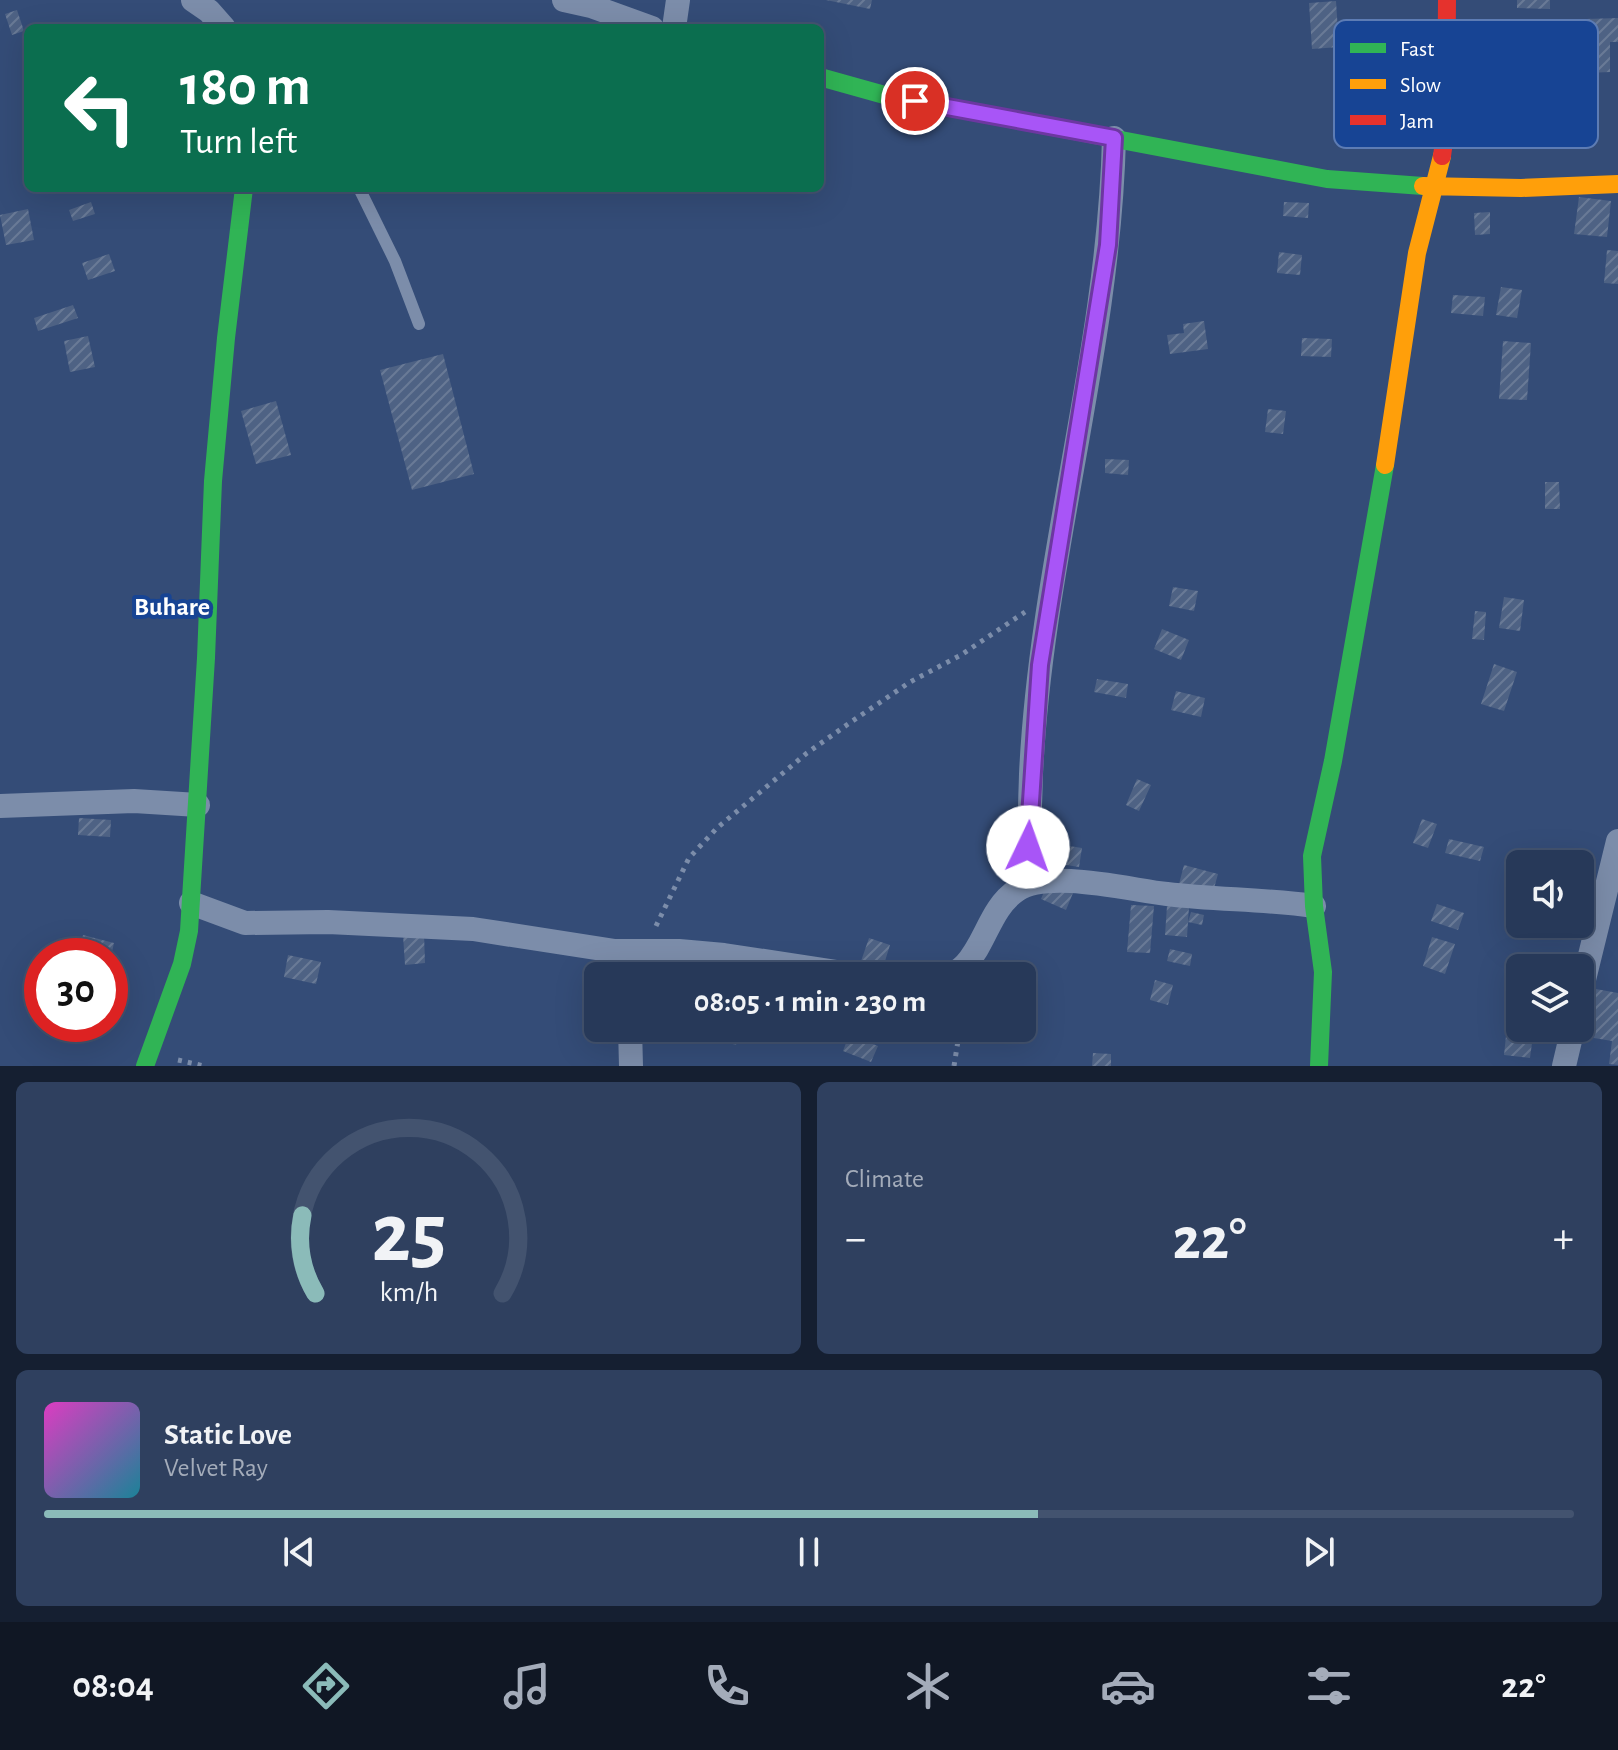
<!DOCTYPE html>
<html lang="en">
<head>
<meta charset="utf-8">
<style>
	body { margin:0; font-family:"Alegreya Sans",sans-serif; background:#2f405f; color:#f1f3f6; height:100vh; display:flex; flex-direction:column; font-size:30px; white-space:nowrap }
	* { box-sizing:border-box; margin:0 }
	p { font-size:26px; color:#a4acba }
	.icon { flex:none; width:44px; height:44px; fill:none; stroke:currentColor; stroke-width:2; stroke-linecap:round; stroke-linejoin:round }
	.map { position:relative; height:1066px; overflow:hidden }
	.panel { display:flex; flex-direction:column; gap:16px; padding:16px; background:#151f31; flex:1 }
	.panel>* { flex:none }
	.guide { position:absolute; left:24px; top:24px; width:800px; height:168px; border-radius:12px; box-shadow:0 8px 32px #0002,0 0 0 2px #43536f; background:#0b6e4f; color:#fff; overflow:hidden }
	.controls { position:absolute; left:1506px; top:850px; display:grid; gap:16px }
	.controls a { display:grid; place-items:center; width:88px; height:88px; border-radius:12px; background:#273959; box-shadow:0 8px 32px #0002,0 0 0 2px #43536f; font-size:40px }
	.speed { position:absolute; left:24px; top:938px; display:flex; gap:16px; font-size:40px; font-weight:700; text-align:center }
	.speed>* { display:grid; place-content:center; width:104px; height:104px; border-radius:50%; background:#273959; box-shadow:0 8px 32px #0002,0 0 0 2px #43536f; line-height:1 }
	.speed .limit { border:12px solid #d22; background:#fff; color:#111 }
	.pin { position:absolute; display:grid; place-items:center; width:68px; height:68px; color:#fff; margin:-34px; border:4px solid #fff; border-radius:50%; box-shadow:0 2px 8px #0007 }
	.me { position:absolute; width:88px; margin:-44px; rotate:3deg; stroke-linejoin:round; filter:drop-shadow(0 0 6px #0008) }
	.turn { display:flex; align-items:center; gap:28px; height:168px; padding:0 24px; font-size:36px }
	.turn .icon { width:104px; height:104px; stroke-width:2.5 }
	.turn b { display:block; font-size:56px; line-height:68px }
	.big { font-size:60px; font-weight:700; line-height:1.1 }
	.panel .card { flex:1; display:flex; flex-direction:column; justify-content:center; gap:12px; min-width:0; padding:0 28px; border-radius:12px; background:#2f405f }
	.panel .dial { align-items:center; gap:0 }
	.dial svg { height:208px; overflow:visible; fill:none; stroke:#43536f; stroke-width:7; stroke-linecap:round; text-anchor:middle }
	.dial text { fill:#f1f3f6; stroke:none }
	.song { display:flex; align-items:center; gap:24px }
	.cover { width:96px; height:96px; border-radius:12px; background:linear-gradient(135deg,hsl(310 70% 55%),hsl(190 70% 35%)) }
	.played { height:8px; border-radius:4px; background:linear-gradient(90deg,#8bbbb9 65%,#43536f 65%) }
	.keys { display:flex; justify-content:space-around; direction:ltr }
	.heat { display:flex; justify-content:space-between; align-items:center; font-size:44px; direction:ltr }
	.panel .tiles { flex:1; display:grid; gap:16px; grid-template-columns:1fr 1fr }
	.card:last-child { grid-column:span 2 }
	.trip { position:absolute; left:584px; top:962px; width:452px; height:80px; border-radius:12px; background:#273959; box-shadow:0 8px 32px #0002,0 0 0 2px #43536f; font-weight:700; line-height:80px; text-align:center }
	.tabs { display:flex; height:128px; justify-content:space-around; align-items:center; background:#101724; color:#a4acba }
	.tabs .icon { width:56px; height:56px }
	.tabs .active { color:#8bbbb9 }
	.tabs b { font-size:36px; color:#f1f3f6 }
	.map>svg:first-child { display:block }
	.building { fill:url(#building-hatch) }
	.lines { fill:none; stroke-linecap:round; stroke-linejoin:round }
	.path { stroke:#7c8daa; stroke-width:5; stroke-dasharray:4 6; stroke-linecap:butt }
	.lane { stroke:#7c8daa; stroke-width:12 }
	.street { stroke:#7c8daa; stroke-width:24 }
	.fast { stroke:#30b455; stroke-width:18 }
	.slow { stroke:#ff9f0a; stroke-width:18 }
	.jam { stroke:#e5322d; stroke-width:18 }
	.route-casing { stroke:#6d37a1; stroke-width:20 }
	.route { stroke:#a855f7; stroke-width:14 }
	.labels { text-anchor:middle; stroke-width:8; stroke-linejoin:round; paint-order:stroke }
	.quarter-label { font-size:26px; font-weight:bold; fill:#fff; stroke:#174494 }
	.key { fill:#174494; stroke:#5d7cb4; stroke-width:2 }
	.key-label { font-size:22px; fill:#fff }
</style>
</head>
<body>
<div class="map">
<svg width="1618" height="1066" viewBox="0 0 1618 1066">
	<defs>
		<pattern id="building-hatch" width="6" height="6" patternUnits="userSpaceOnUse" patternTransform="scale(2)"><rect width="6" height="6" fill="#4e6284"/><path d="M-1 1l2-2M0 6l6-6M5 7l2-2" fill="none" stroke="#697a96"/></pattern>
	</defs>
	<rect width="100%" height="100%" fill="#344c77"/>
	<path class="building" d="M826,0H872L870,9Z
		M1517,0H1550V9L1517,8Z
		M1336,1L1339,47L1312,49L1309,3Z
		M17,10L24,31L12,35L5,14Z
		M1618,18V42H1610V72L1587,73L1586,19Z
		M1579,197L1611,201L1607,237L1574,234Z
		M91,202L95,214L73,221L69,210Z
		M1284,202L1309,203L1308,218L1283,216Z
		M28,209L34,240L6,245L0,215Z
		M1490,212V234L1475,235L1474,213Z
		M1607,250L1618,251V284L1604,283Z
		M1279,252L1302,255L1300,275L1277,273Z
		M109,254L115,271L88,280L82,263Z
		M1501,287L1522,290L1517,318L1496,315Z
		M1453,295L1485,297L1483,316L1451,313Z
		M73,305L78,318L38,331L34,318Z
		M1204,321L1208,349L1170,354L1167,335L1184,333L1183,324Z
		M88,336L95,367L70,372L64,341Z
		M1302,338L1332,339L1331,357L1301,356Z
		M1503,341L1531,343L1527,400L1499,399Z
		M443,354L474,474L412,490L380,370Z
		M276,401L291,455L256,464L241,411Z
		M1268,409L1286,411L1283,434L1265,432Z
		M1105,459L1129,460L1128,475L1105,473Z
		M1545,482H1559L1560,509H1545Z
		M1173,587L1198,591L1194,611L1169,606Z
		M1504,597L1524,600L1520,631L1499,628Z
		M1475,611L1486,612L1484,640L1472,639Z
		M1162,629L1189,640L1181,660L1154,649Z
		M1494,664L1517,672L1504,711L1481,704Z
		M1097,679L1128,684L1126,698L1094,692Z
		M1176,691L1205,698L1201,717L1171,710Z
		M1137,779L1151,785L1139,811L1126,805Z
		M79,818L111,820L110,837L78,835Z
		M1422,819L1437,824L1428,848L1413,843Z
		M1449,839L1484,847L1480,861L1445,853Z
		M1063,845L1082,848L1079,867L1060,864Z
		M1184,865L1218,874L1213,892L1179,884Z
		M1048,882L1073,893L1066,910L1041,899Z
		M1437,904L1464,913L1458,930L1431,921Z
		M1131,905L1154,906L1150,953L1127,952Z
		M1167,906L1189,907L1187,937L1165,935Z
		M1191,912L1204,915L1202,925L1188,922Z
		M424,934L425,963L405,965L403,935Z
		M83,935L114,943L111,956L79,949Z
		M1432,937L1455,944L1445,974L1423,966Z
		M869,938L890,945L881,974L859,967Z
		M1170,949L1192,954L1190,966L1167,961Z
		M288,955L321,962L316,984L284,977Z
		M1155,980L1173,985L1168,1005L1150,1000Z
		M1596,989L1618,993V1065L1609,1064L1612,1041L1588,1037Z
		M1509,1008L1520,1009V1028H1534L1530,1058L1504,1055Z
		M47,1024H82L78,1039L46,1030Z
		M719,1028H741L736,1045L716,1039Z
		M849,1035L878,1046L871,1062L843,1051Z
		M1093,1053L1111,1054V1066H1092Z"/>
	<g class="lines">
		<path class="path" d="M656,926L689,858L717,828L807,753L851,722L910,682L961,655L1025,612
			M178,1060L204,1066
			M954,1066L960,1028"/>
		<path class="lane" d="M359,188L395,261L419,324"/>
		<path class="street" d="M193,0L209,11L224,28
			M564,0L591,6L652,28
			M674,28L678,0
			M0,806L134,801L198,805
			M1030,883C1028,847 1030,811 1031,774C1041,560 1109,352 1114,138
			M191,903L245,923L328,922L473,929L615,951H679L724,955L863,976
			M615,951L623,976
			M950,976C955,973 961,969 965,965C986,943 990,908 1017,890C1048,869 1130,890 1167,894C1216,900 1265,899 1314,906
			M1580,996L1618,841
			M630,1028L631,1066
			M1564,1066L1573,1028"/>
		<path class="fast" d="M820,77L888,96L1327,179L1423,186
			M145,1066L182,964L189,931L206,658L213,481L226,338L244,188
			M1319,1066L1323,972L1314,906L1312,856L1333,761L1385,465"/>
		<path class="slow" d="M1423,186L1521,188L1618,184
			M1385,465L1417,253L1442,156"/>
		<path class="jam" d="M1442,156L1446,127L1447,0"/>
	</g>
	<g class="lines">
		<defs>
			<path id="route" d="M915,101L1114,138L1108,245L1040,665L1028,847"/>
		</defs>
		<use href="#route" class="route-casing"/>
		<use href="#route" class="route"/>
	</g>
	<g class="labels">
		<g class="quarter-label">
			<text x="172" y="615">Buhare</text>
		</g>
	</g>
	<rect x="1334" y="20" width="264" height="128" rx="12" class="key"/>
	<rect x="1350" y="43" width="36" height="10" fill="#30b455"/>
	<rect x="1350" y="79" width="36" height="10" fill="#ff9f0a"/>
	<rect x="1350" y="115" width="36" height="10" fill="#e5322d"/>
	<g class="key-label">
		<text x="1400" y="56">Fast</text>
		<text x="1400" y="92">Slow</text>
		<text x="1400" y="128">Jam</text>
	</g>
</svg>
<div class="controls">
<a><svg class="icon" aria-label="sound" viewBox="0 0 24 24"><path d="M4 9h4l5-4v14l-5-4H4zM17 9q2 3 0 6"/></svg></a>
<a><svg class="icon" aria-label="layers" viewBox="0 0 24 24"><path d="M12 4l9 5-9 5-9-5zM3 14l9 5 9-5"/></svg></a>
</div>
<div class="speed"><div class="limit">30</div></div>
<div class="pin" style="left:915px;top:101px;background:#d93025"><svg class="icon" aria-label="arrive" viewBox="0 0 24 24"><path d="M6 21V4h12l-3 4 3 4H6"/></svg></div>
<svg class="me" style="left:1028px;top:847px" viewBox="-20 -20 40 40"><circle r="19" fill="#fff"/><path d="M0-13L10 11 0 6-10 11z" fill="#a855f7"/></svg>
<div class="trip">08:05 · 1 min · 230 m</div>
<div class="guide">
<div class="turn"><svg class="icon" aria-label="left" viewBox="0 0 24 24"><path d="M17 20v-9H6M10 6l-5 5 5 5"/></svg><div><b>180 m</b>Turn left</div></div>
</div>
</div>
<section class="panel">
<div class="tiles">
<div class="card dial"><svg viewBox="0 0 100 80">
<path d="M14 69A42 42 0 1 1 86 69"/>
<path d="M14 69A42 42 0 0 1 9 39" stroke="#8bbbb9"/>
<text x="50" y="56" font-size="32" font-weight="700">25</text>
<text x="50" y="72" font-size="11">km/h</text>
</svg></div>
<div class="card"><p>Climate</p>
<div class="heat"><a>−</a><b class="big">22°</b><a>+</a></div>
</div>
<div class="card">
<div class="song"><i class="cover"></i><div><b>Static Love</b><p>Velvet Ray</p></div></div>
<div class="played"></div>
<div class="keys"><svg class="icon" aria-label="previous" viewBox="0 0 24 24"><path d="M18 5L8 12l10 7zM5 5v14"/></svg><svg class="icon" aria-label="pause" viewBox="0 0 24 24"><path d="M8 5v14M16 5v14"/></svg><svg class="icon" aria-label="next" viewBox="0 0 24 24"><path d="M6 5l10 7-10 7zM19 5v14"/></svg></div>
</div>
</div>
</section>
<nav class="tabs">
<b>08:04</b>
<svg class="icon active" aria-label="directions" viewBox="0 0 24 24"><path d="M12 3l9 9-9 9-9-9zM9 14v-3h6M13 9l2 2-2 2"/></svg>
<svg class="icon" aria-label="music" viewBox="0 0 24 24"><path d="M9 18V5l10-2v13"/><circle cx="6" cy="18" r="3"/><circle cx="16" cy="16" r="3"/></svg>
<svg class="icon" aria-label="phone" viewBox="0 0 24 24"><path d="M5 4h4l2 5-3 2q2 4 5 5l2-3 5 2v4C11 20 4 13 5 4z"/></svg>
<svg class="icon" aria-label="climate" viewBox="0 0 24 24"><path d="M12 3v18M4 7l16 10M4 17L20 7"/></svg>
<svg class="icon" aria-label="car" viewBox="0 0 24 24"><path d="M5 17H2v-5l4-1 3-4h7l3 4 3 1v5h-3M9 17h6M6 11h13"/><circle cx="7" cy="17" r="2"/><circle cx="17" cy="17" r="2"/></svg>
<svg class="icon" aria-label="filters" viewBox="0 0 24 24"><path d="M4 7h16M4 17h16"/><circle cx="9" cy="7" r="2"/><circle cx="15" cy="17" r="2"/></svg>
<b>22°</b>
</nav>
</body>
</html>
